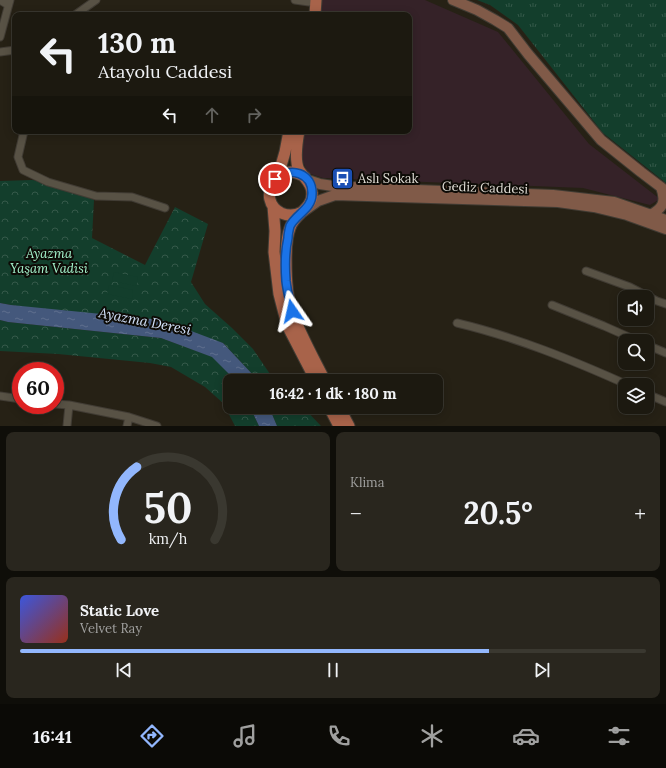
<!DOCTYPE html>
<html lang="tr">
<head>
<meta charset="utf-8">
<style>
	body { margin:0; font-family:Lora,serif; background:#29261e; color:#f1f3f6; height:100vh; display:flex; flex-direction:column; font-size:15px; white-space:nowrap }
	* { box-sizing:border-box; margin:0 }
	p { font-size:13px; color:#a0a09f }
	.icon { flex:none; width:22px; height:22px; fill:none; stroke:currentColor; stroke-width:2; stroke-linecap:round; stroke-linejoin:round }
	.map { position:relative; height:426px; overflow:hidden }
	.sheet { display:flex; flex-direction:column; gap:6px; padding:6px; background:#0f0e09; flex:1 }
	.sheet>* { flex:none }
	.hud { position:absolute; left:12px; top:12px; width:400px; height:122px; border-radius:8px; box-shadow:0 2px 10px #0003,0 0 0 1px #3a3830; background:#1c1910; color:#f1f3f6; overflow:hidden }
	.fabs { position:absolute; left:618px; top:290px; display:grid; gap:8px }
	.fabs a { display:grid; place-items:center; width:36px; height:36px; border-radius:8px; background:#1c1910; box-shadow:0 2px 10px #0003,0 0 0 1px #3a3830; font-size:20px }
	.speed { position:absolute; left:12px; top:362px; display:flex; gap:8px; font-size:20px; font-weight:700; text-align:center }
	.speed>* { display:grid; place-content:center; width:52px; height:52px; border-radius:50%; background:#1c1910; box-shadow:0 2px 10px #0003,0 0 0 1px #3a3830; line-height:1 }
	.speed .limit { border:6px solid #d22; background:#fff; color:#111 }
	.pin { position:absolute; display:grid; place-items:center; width:34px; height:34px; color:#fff; margin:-17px; border:2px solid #fff; border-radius:50%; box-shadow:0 1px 4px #0007 }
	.me { position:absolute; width:44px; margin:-22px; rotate:349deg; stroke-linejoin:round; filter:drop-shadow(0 0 3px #0008) }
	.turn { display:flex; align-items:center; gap:14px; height:84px; padding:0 20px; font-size:18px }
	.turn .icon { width:52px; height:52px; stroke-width:2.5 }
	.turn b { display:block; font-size:28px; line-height:34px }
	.lanes { display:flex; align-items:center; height:38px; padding:0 20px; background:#0003; justify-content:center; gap:20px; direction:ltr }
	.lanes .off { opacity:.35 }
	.big { font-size:30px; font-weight:800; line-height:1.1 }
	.sheet .card { flex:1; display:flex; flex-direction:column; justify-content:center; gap:6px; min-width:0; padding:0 14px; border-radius:8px; background:#29261e }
	.sheet .dial { align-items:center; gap:0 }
	.dial svg { height:104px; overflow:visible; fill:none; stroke:#3a3830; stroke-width:7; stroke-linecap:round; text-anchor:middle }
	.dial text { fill:#f1f3f6; stroke:none }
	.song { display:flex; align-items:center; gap:12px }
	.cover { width:48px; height:48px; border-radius:6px; background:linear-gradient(135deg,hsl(230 70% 55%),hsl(10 70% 35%)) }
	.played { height:4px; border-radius:2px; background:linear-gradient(90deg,#92b7fd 75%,#3a3830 75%) }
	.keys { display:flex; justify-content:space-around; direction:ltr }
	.heat { display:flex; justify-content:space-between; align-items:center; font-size:22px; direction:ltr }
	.sheet .tiles { flex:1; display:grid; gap:6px; grid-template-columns:1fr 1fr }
	.card:last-child { grid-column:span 2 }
	.trip { position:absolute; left:223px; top:374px; width:220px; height:40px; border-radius:8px; background:#1c1910; box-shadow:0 2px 10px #0003,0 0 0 1px #3a3830; font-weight:800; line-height:40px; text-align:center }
	.dock { display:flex; height:64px; justify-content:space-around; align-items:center; background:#0b0a06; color:#a0a09f }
	.dock .icon { width:28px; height:28px }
	.dock .selected { color:#92b7fd }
	.dock b { font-size:18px; color:#f1f3f6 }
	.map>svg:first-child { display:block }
	.industrial { fill:#352228 }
	.grass { fill:url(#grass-tufts) }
	.park { fill:url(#park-crowns) }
	.pitch { fill:#133e2c }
	.water { fill:url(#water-ripples) }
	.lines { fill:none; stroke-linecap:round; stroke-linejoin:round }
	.street-casing { stroke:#413c34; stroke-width:9 }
	.secondary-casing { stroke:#413c34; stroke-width:12 }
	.primary-casing { stroke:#413c34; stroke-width:13 }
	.street { stroke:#585245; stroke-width:7 }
	.secondary { stroke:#805a48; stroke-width:10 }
	.primary { stroke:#a8634a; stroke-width:11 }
	.route-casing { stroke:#114b97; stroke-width:10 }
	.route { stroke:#1a73e8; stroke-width:7 }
	.labels { text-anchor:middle; stroke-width:4; stroke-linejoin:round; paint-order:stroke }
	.poi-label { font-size:13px; fill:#dfdcd4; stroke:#0d0b06; text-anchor:start }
	.street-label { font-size:13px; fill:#dfdcd4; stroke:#0d0b06 }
	.park-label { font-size:13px; font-style:italic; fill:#a4f3cc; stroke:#0d0b06 }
	.water-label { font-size:14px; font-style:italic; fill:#d5e4fd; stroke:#0d0b06 }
</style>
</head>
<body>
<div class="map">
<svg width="666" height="426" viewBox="0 0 666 426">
	<defs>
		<pattern id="grass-tufts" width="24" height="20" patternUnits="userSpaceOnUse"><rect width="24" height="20" fill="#133e2c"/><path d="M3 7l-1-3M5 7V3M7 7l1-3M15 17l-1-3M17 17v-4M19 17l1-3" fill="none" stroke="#35594a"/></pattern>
		<pattern id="park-crowns" width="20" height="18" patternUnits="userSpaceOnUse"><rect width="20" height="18" fill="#133e2c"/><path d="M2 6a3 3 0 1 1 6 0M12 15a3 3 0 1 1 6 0" fill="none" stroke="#35594a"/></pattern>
		<pattern id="water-ripples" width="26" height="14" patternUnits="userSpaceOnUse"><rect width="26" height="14" fill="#44587c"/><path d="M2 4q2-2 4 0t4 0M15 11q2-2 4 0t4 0" fill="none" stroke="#5f6f8e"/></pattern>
	</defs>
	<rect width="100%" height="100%" fill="#262115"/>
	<path class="industrial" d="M316,0H425L498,32L589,144L660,199L650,205L583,188L323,178L308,173L299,153L302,131H409V15H314Z"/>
	<path class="grass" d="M477,0H666V183L603,133L518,25L490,5Z"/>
	<path class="park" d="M32,180L48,182L64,189L94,200L92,238L145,265L175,207L208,224L191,282L205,304L232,328L253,349L272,377L276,381H257L255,377L223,343L0,303V181Z
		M0,320L8,322L161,338L213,357L236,381H230V407H250L259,426H235L223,403L205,387L171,367L150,363L58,354L0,351Z
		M269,407H303L321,426H277Z"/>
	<path class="pitch" d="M114,272L138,277L137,286L112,281Z
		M109,285L133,290L132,299L107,294Z"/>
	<path class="water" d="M0,303L11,305L162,320L223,343L255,377L257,381H236L212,357L161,338L8,322L0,320Z
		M250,407H269L277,426H259Z"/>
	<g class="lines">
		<defs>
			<path id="street" d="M0,0L8,5
				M295,0L309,2
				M75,15L96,0
				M0,37L10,0
				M0,52L15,50
				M24,131L18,157L23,170L48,182L96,196L132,197L165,208
				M586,271L630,287L657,301L666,304
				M552,305L604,326L638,341
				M457,323C516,337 572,360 628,385
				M647,345L666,353
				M647,394L666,402
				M0,396L21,399
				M55,404L69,405
				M67,426L69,405L129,417
				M127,426L129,417L157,426"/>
			<path id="secondary" d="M453,0L477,10L495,20L508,28L528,54L601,140L641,172L666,191
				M308,180L320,184L333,186L389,189L553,195L614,202L666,220
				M304,211L318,201L335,195L558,202L594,207L627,215L666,229
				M650,215C664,208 666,201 661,187"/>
			<path id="primary" d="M315,15L316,0
				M299,131C297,142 294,160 299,170C304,178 312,183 312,193C313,209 294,214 290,228C286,238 286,250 286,261C286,277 287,297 292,312C301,336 314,359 325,381
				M278,176L285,152L289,131
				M273,206L275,231L274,252L279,294L287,325L316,381
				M302,212C295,216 288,216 281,213C255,200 277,158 305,177
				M329,407L339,426
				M339,407L349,426"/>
		</defs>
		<use href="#street" class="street-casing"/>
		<use href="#secondary" class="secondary-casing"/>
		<use href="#primary" class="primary-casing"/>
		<use href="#street" class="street"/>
		<use href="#secondary" class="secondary"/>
		<use href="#primary" class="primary"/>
	</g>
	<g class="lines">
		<defs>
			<path id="route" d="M275,179C290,166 313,173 312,194C312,209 296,214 290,226C289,230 288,234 288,238C285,251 285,268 286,281C287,291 290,301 292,311"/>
		</defs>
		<use href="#route" class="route-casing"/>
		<use href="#route" class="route"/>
	</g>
	<defs>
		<symbol id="bus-square" viewBox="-11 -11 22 22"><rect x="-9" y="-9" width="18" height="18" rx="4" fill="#1a4fb4" stroke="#0d0b06"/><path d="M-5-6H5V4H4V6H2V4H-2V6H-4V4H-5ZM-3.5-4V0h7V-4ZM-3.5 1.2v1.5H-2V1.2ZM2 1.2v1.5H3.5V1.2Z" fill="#fff"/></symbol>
	</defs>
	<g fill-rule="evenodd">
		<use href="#bus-square" x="330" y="166" width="25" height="25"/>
	</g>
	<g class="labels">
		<g class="poi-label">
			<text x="358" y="183">Aslı Sokak</text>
		</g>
		<g class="street-label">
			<text transform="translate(485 187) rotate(2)" y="5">Gediz Caddesi</text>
		</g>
		<g class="park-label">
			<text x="49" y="258">Ayazma<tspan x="49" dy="15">Yaşam Vadisi</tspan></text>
		</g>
		<g class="water-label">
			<text transform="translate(145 321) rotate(11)" y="5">Ayazma Deresi</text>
		</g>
	</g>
</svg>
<div class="fabs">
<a><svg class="icon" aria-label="sound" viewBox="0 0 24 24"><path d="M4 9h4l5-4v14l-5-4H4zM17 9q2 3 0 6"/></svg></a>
<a><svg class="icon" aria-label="search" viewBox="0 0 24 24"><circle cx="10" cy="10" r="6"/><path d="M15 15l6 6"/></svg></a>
<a><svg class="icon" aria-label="layers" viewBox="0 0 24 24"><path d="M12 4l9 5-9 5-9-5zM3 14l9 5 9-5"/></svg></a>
</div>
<div class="speed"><div class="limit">60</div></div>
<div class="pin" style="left:275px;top:179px;background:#d93025"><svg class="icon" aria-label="arrive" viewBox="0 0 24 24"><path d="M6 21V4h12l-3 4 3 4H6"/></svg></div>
<svg class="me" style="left:292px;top:311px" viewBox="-20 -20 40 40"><path d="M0-17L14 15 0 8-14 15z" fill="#1a73e8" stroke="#fff" stroke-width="4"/></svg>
<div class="trip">16:42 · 1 dk · 180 m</div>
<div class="hud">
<div class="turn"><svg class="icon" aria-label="left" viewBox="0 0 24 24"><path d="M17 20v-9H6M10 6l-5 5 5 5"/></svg><div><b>130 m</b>Atayolu Caddesi</div></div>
<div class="lanes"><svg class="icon" aria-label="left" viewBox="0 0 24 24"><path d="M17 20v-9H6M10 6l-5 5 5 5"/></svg><svg class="icon off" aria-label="ahead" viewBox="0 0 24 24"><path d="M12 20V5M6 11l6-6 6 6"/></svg><svg class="icon off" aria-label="right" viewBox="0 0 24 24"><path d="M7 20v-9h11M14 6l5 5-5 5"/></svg></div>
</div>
</div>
<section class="sheet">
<div class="tiles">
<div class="card dial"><svg viewBox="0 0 100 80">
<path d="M14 69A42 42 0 1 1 86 69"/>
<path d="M14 69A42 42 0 0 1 26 13" stroke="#92b7fd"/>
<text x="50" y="56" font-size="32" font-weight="700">50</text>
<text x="50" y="72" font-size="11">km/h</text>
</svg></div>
<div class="card"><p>Klima</p>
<div class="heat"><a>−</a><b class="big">20.5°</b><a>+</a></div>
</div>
<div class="card">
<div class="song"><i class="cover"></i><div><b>Static Love</b><p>Velvet Ray</p></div></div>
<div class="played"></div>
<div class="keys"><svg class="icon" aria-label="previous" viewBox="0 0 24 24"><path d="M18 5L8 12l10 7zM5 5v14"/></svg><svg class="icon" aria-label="pause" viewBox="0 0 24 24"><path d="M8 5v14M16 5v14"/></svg><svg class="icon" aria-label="next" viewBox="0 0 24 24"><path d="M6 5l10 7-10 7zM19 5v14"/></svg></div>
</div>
</div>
</section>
<nav class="dock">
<b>16:41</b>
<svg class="icon selected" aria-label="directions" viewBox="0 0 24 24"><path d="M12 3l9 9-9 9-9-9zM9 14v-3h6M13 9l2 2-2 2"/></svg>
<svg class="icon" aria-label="music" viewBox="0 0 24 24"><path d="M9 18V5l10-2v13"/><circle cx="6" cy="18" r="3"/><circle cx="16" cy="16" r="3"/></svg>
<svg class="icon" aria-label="phone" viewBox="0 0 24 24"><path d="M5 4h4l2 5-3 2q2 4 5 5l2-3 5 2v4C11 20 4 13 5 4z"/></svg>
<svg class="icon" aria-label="climate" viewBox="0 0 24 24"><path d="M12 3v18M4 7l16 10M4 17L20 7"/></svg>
<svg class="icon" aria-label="car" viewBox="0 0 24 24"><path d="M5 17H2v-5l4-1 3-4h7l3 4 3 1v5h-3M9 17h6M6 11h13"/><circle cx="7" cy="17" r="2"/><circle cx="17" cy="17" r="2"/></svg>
<svg class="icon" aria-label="filters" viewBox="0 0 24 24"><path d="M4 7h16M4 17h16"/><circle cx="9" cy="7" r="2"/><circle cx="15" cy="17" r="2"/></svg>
</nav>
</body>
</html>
